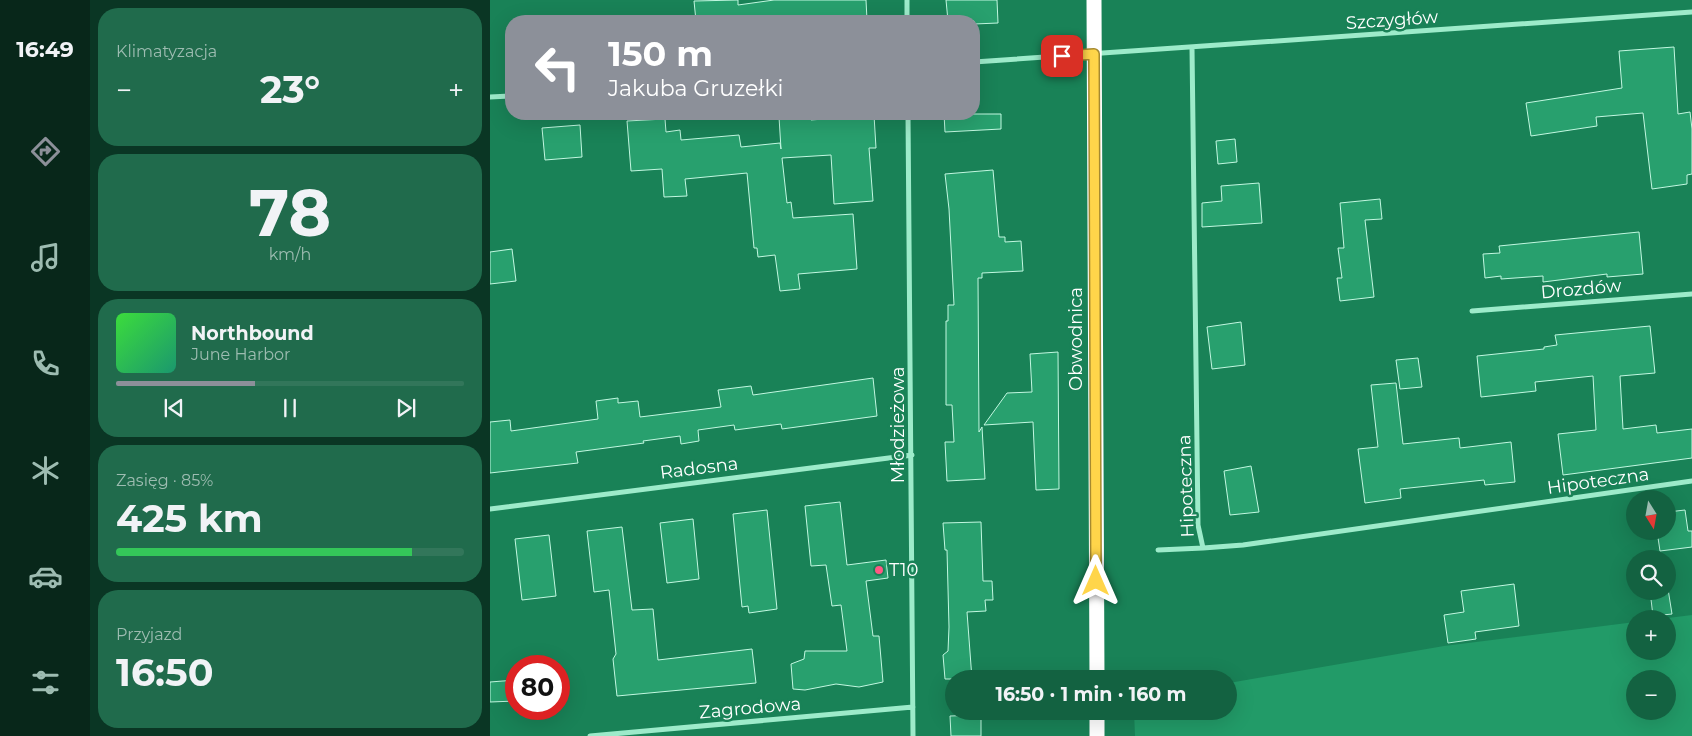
<!DOCTYPE html>
<html lang="pl">
<head>
<meta charset="utf-8">
<style>
	body { margin:0; font-family:Montserrat,sans-serif; background:#206b4c; color:#f1f3f6; height:100vh; display:flex; flex-direction:column; font-size:19px; white-space:nowrap }
	* { box-sizing:border-box; margin:0 }
	p { font-size:16px; color:#9dbcb1 }
	.icon { flex:none; width:28px; height:28px; fill:none; stroke:currentColor; stroke-width:2; stroke-linecap:round; stroke-linejoin:round }
	.map { position:relative; flex:1; overflow:hidden }
	.drawer { display:flex; flex-direction:column; gap:8px; padding:8px; background:#0a3624; width:400px }
	.drawer>* { flex:none }
	.top-card { position:absolute; left:15px; top:15px; width:475px; height:105px; border-radius:20px; box-shadow:0 5px 20px #0002; background:#8c9099; color:#fff; overflow:hidden }
	.needle { width:32px; rotate:169deg }
	.buttons { position:absolute; left:1136px; top:490px; display:grid; gap:10px }
	.buttons a { display:grid; place-items:center; width:50px; height:50px; border-radius:50%; background:#136241; box-shadow:0 5px 20px #0002; font-size:25px }
	.speed { position:absolute; left:15px; top:655px; display:flex; gap:10px; font-size:25px; font-weight:700; text-align:center }
	.speed>* { display:grid; place-content:center; width:65px; height:65px; border-radius:50%; background:#136241; box-shadow:0 5px 20px #0002; line-height:1 }
	.speed .limit { border:8px solid #d22; background:#fff; color:#111 }
	.pin { position:absolute; display:grid; place-items:center; width:42px; height:42px; color:#fff; margin:-21px; border-radius:10px; box-shadow:0 2px 8px #0006 }
	.me { position:absolute; width:55px; margin:-28px; rotate:0deg; stroke-linejoin:round; filter:drop-shadow(0 0 4px #0008) }
	.turn { display:flex; align-items:center; gap:18px; height:105px; padding:0 20px; font-size:22px }
	.turn .icon { width:65px; height:65px; stroke-width:2.5 }
	.turn b { display:block; font-size:35px; line-height:42px }
	.big { font-size:38px; font-weight:700; line-height:1.1 }
	.drawer .tile { flex:1; display:flex; flex-direction:column; justify-content:center; gap:8px; min-width:0; padding:0 18px; border-radius:20px; background:#206b4c }
	.drawer .dial { align-items:center; gap:0 }
	.dial b { font-size:65px; line-height:1 }
	.song { display:flex; align-items:center; gap:15px }
	.cover { width:60px; height:60px; border-radius:8px; background:linear-gradient(135deg,hsl(120 70% 55%),hsl(160 70% 35%)) }
	.played { height:5px; border-radius:2px; background:linear-gradient(90deg,#8c9099 40%,#32765a 40%) }
	.keys { display:flex; justify-content:space-around; direction:ltr }
	.heat { display:flex; justify-content:space-between; align-items:center; font-size:28px; direction:ltr }
	.charge { height:8px; border-radius:4px; background:linear-gradient(90deg,#34c759 85%,#32765a 0) }
	.trip { position:absolute; left:455px; top:670px; width:292px; height:50px; border-radius:25px; background:#136241; box-shadow:0 5px 20px #0002; font-weight:700; line-height:50px; text-align:center }
	main { display:flex; flex:1; min-height:0 }
	.tab-bar { display:flex; flex-direction:column; width:90px; justify-content:space-around; align-items:center; background:#08271a; color:#9dbcb1 }
	.tab-bar .icon { width:35px; height:35px }
	.tab-bar .active { color:#8c9099 }
	.tab-bar b { font-size:22px; color:#f1f3f6 }
	.map>svg:first-child { display:block }
	.green { fill:#229b68; fill-rule:evenodd }
	.building { fill:#28a06e; stroke:#c2f8e1 }
	.lines { fill:none; stroke-linecap:round; stroke-linejoin:round }
	.street { stroke:#9debca; stroke-width:5 }
	.highway { stroke:#fff; stroke-width:15 }
	.route-casing { stroke:#a68a30; stroke-width:12 }
	.route { stroke:#ffd54a; stroke-width:9 }
	.poi-dot { fill:#fe5883; stroke:#198257; stroke-width:2 }
	.labels { text-anchor:middle; stroke-width:5; stroke-linejoin:round; paint-order:stroke }
	.street-label { font-size:18px; fill:#fff; stroke:#198257 }
	.poi-label { font-size:18px; fill:#fff; stroke:#198257; text-anchor:start }
</style>
</head>
<body>
<main>
<nav class="tab-bar">
<b>16:49</b>
<svg class="icon active" aria-label="directions" viewBox="0 0 24 24"><path d="M12 3l9 9-9 9-9-9zM9 14v-3h6M13 9l2 2-2 2"/></svg>
<svg class="icon" aria-label="music" viewBox="0 0 24 24"><path d="M9 18V5l10-2v13"/><circle cx="6" cy="18" r="3"/><circle cx="16" cy="16" r="3"/></svg>
<svg class="icon" aria-label="phone" viewBox="0 0 24 24"><path d="M5 4h4l2 5-3 2q2 4 5 5l2-3 5 2v4C11 20 4 13 5 4z"/></svg>
<svg class="icon" aria-label="climate" viewBox="0 0 24 24"><path d="M12 3v18M4 7l16 10M4 17L20 7"/></svg>
<svg class="icon" aria-label="car" viewBox="0 0 24 24"><path d="M5 17H2v-5l4-1 3-4h7l3 4 3 1v5h-3M9 17h6M6 11h13"/><circle cx="7" cy="17" r="2"/><circle cx="17" cy="17" r="2"/></svg>
<svg class="icon" aria-label="filters" viewBox="0 0 24 24"><path d="M4 7h16M4 17h16"/><circle cx="9" cy="7" r="2"/><circle cx="15" cy="17" r="2"/></svg>
</nav>
<section class="drawer">
<div class="tile"><p>Klimatyzacja</p>
<div class="heat"><a>−</a><b class="big">23°</b><a>+</a></div>
</div>
<div class="tile dial"><b>78</b><p>km/h</p></div>
<div class="tile">
<div class="song"><i class="cover"></i><div><b>Northbound</b><p>June Harbor</p></div></div>
<div class="played"></div>
<div class="keys"><svg class="icon" aria-label="previous" viewBox="0 0 24 24"><path d="M18 5L8 12l10 7zM5 5v14"/></svg><svg class="icon" aria-label="pause" viewBox="0 0 24 24"><path d="M8 5v14M16 5v14"/></svg><svg class="icon" aria-label="next" viewBox="0 0 24 24"><path d="M6 5l10 7-10 7zM19 5v14"/></svg></div>
</div>
<div class="tile"><p>Zasięg · 85%</p><b class="big">425 km</b><div class="charge"></div></div>
<div class="tile"><p>Przyjazd</p><b class="big">16:50</b></div>
</section>
<div class="map">
<svg width="1202" height="736" viewBox="0 0 1202 736">
	<rect width="100%" height="100%" fill="#198257"/>
	<path class="green" d="M1202,615V736H645L644,711H739V683L954,646L1145,622V651H1178V619H1170ZM1145,679H1178V711H1145Z"/>
	<path class="building" d="M248,0V5L284,0H376L377,20L206,21L204,1Z
		M456,0H507L508,23L484,24V21H458Z
		M1184,47L1188,114L1200,112L1202,129V174L1197,175V184L1162,189L1153,113L1106,117L1107,126L1041,136L1036,103L1132,88L1129,51Z
		M454,114H511V129L455,132Z
		M321,115V120L384,115L386,148H379L383,201L344,204L341,155L292,158L297,203L301,202L303,218L363,214L367,269L308,274L310,289L290,291L285,255L268,257L267,248H264L257,173L195,179L197,196L174,197L172,169L141,171L137,121L175,119L176,132L190,130L191,140L249,135L251,147L290,143L291,149L289,117Z
		M90,125L92,157L55,160L52,128Z
		M745,139L747,162L728,164L726,141Z
		M503,170L509,237H515V242L531,241L533,271L492,273V278H488L489,432L492,427L495,479L457,481L455,442H464L462,405H456V321H458V305H464L459,209L455,174Z
		M769,183L772,223L712,227V203L732,201L731,186Z
		M890,199L892,219L875,220L884,297L850,301L847,278H852L848,248H854L850,203Z
		M1149,232L1153,274L1117,277V274L1053,282V276L1011,279V276L995,278L993,254L1010,253L1009,246Z
		M22,249L26,281L0,284V252Z
		M751,322L755,365L722,369L717,327Z
		M1160,326L1165,373L1130,376L1133,429L1166,425L1167,433L1202,429V458L1073,475L1068,434L1106,430L1103,376L1045,382L1046,391L991,397L987,356L1054,349V347L1067,345L1065,335Z
		M568,352L569,489L546,490L543,422L494,425L517,393L542,392L540,354Z
		M928,358L932,387L910,389L906,360Z
		M383,378L387,416L292,429L291,424L245,430L244,425L208,430L209,441L191,444L190,436L153,441L154,443L86,452L88,463L0,473V422L20,420L21,431L108,419L106,401L128,398V403L148,401L150,417L231,407L228,390L261,386L263,395Z
		M906,383L913,444L969,438L970,448L1021,442L1025,482L995,485L994,480L910,489L911,498L875,503L868,449L888,447L881,385Z
		M761,466L769,512L740,515L734,471Z
		M350,502L357,565L396,560L398,578L376,581L383,636H389L393,682L369,687L346,684L315,690L303,689L301,664L314,659L315,651H357L351,605L342,606L336,565L321,566L315,506Z
		M277,510L287,609L259,613L258,606L252,607L243,514Z
		M1195,510L1198,531H1202V547L1170,551L1167,531H1178V512Z
		M203,519L209,579L177,583L170,523Z
		M491,522L493,581H502L503,600H495L496,611L477,612L482,679H455L453,655L458,651L459,627L457,550H455L453,523Z
		M132,527L142,610L163,609L168,660L262,649L266,683L127,696L123,659L126,654L119,590L104,592L97,531Z
		M59,535L66,596L32,600L25,539Z
		M1024,584L1029,626L985,632L986,639L958,643L954,615L974,612L971,591Z
		M1178,589L1182,614L1163,616L1160,591H1178Z
		M26,680V701L0,702V682Z
		M491,715V736H461L460,716Z"/>
	<g class="lines">
		<path class="street" d="M417,0V21
			M702,48L708,525L713,548L753,545L1202,481
			M484,62L1202,12
			M0,97L21,96
			M418,114L423,736
			M982,311L1202,294
			M0,509L422,455
			M668,550L713,548
			M100,736L423,707"/>
		<path class="highway" d="M604,0L607,679
			M607,711V736"/>
	</g>
	<g class="lines">
		<defs>
			<path id="route" d="M572,56L604,54L606,581"/>
		</defs>
		<use href="#route" class="route-casing"/>
		<use href="#route" class="route"/>
	</g>
	<circle class="poi-dot" cx="389" cy="570" r="5"/>
	<g class="labels">
		<g class="street-label">
			<text transform="translate(902 20) rotate(-4)" y="6">Szczygłów</text>
			<text transform="translate(1091 289) rotate(-5)" y="6">Drozdów</text>
			<text transform="translate(586 339) rotate(-90)" y="6">Obwodnica</text>
			<text transform="translate(408 425) rotate(-90)" y="6">Młodzieżowa</text>
			<text transform="translate(209 468) rotate(-7)" y="6">Radosna</text>
			<text transform="translate(1108 481) rotate(-8)" y="6">Hipoteczna</text>
			<text transform="translate(696 486) rotate(-92)" y="6">Hipoteczna</text>
			<text transform="translate(260 708) rotate(-5)" y="6">Zagrodowa</text>
		</g>
		<g class="poi-label">
			<text x="399" y="576">T10</text>
		</g>
	</g>
</svg>
<div class="buttons">
<a><svg class="needle" viewBox="-14 -14 28 28"><path d="M0-13l5 13h-10z" fill="#e53935"/><path d="M0 13l5-13h-10z" fill="#9dbcb1"/></svg></a>
<a><svg class="icon" aria-label="search" viewBox="0 0 24 24"><circle cx="10" cy="10" r="6"/><path d="M15 15l6 6"/></svg></a>
<a>+</a>
<a>−</a>
</div>
<div class="speed"><div class="limit">80</div></div>
<div class="pin" style="left:572px;top:56px;background:#d93025"><svg class="icon" aria-label="arrive" viewBox="0 0 24 24"><path d="M6 21V4h12l-3 4 3 4H6"/></svg></div>
<svg class="me" style="left:606px;top:581px" viewBox="-20 -20 40 40"><path d="M0-17L14 15 0 8-14 15z" fill="#ffd54a" stroke="#fff" stroke-width="4"/></svg>
<div class="trip">16:50 · 1 min · 160 m</div>
<div class="top-card">
<div class="turn"><svg class="icon" aria-label="left" viewBox="0 0 24 24"><path d="M17 20v-9H6M10 6l-5 5 5 5"/></svg><div><b>150 m</b>Jakuba Gruzełki</div></div>
</div>
</div>
</main>
</body>
</html>
